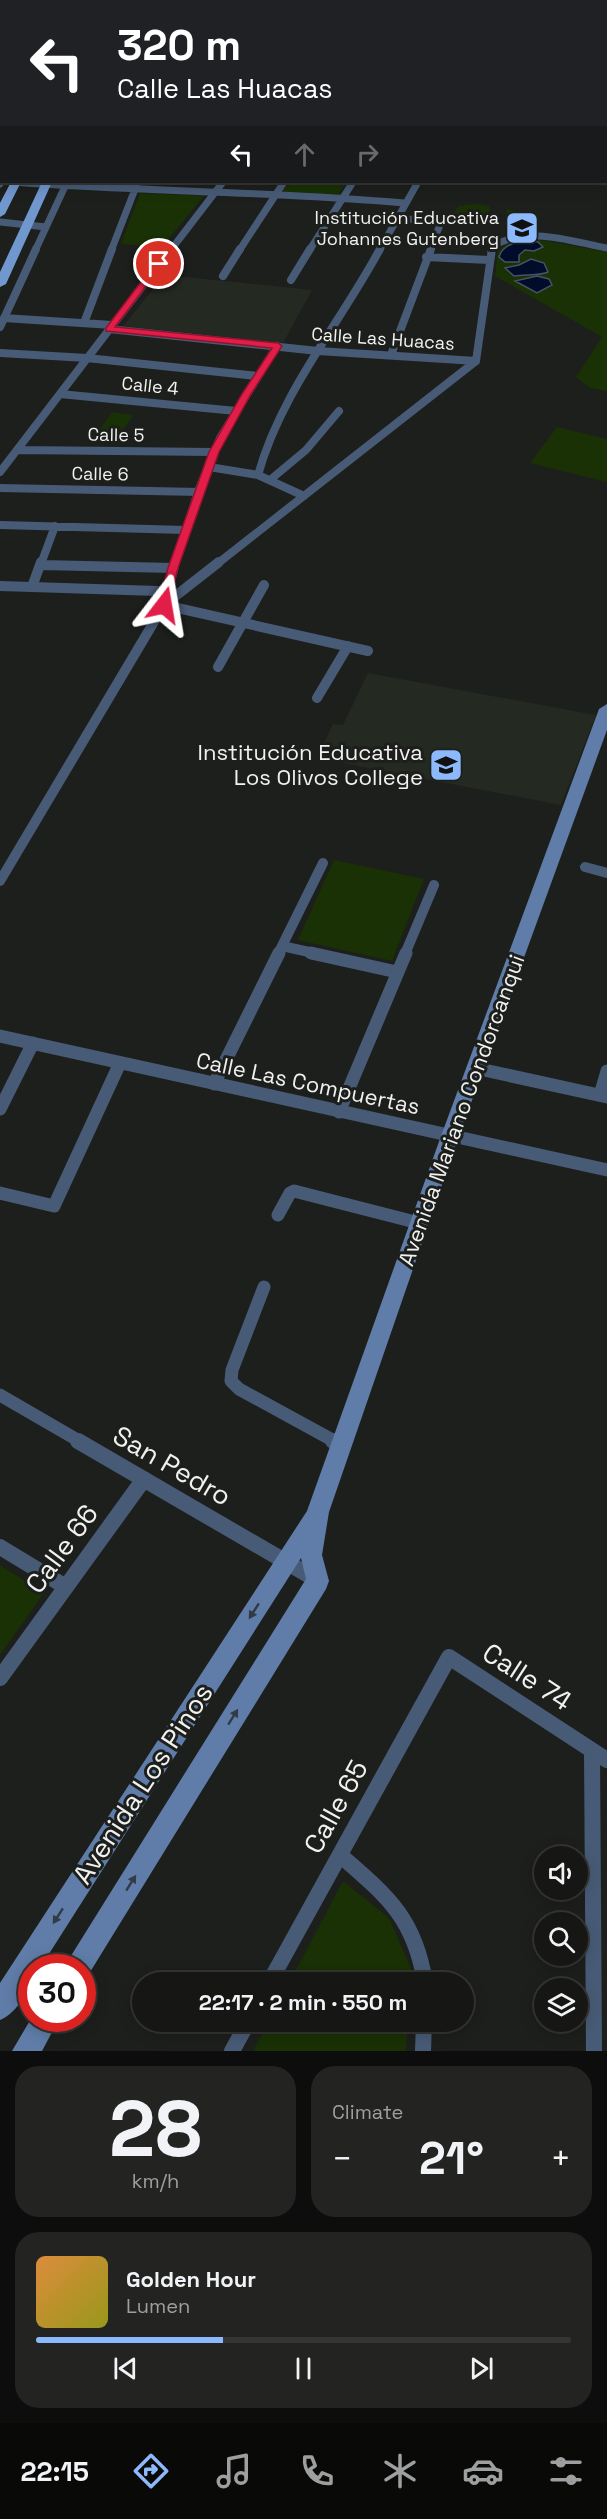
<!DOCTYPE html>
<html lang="en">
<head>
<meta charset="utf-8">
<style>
	body { margin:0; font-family:"Space Grotesk",sans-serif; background:#232422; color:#f1f3f6; height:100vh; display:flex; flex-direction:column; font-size:22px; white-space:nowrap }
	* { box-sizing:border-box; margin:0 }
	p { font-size:20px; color:#9e9fa0 }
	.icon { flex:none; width:33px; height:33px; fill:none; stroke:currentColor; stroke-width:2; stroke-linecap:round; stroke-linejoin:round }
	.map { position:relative; height:2051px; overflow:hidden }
	.details { display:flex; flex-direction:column; gap:15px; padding:15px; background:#0c0d0c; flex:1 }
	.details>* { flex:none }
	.hud { position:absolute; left:0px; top:0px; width:608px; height:183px; box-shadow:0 3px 15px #0003,0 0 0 2px #353634; background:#202124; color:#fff; overflow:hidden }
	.controls { position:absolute; left:534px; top:1846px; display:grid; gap:12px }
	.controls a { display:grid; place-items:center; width:54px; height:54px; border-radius:50%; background:#161715; box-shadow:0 3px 15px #0003,0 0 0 2px #353634; font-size:30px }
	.speed { position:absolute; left:18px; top:1954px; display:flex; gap:12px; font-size:30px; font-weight:700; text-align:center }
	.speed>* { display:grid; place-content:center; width:78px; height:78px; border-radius:50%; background:#161715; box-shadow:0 3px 15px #0003,0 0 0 2px #353634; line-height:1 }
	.speed .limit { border:9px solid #d22; background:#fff; color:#111 }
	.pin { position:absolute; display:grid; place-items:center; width:51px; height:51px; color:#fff; margin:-26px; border:3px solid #fff; border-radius:50%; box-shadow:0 2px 6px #0007 }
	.me { position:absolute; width:66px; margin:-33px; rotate:14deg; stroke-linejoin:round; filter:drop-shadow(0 0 4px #0008) }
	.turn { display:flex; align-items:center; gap:21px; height:126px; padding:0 18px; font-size:27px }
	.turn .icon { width:78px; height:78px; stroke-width:2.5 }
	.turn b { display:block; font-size:42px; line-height:51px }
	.lanes { display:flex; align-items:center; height:57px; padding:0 18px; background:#0003; justify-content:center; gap:30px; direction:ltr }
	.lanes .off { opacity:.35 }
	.big { font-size:45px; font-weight:600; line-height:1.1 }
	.details .card { flex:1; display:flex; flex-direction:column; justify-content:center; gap:9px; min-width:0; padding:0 21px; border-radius:24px; background:#232422 }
	.details .dial { align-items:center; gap:0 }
	.dial b { font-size:78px; line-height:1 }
	.song { display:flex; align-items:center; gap:18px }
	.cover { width:72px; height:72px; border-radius:9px; background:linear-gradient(135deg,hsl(30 70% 55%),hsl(60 70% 35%)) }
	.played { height:6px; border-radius:3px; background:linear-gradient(90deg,#8cb9fc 35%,#353634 35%) }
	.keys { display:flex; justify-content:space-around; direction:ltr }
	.heat { display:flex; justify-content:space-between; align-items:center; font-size:33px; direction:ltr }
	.details .tiles { flex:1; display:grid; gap:15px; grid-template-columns:1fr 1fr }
	.card:last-child { grid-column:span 2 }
	.trip { position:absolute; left:132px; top:1972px; width:342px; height:60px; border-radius:30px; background:#161715; box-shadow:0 3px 15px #0003,0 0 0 2px #353634; font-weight:600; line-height:60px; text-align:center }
	.tab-bar { display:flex; height:96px; justify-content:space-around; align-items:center; background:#090908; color:#9e9fa0 }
	.tab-bar .icon { width:42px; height:42px }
	.tab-bar .active { color:#8cb9fc }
	.tab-bar b { font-size:27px; color:#f1f3f6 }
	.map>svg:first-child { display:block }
	.built { fill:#242921 }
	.green { fill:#193104 }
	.water { fill:#000c2a; stroke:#485165; stroke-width:1.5 }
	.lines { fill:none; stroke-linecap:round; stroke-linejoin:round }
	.street-far4 { stroke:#485b76; stroke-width:7 }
	.street-far3 { stroke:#485b76; stroke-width:8 }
	.street-far2 { stroke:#485b76; stroke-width:10 }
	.street-far1 { stroke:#485b76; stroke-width:13 }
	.street { stroke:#485b76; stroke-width:16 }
	.secondary { fill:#5f7da8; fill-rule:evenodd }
	.primary { fill:#7197cf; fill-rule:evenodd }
	.oneway { fill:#313b46 }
	.route { fill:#e11d48; stroke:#92132f; stroke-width:1.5 }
	.labels { text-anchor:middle; stroke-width:6; stroke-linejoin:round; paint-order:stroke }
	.far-poi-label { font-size:18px; fill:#f1f2f0; stroke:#1d1f1c; text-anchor:end }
	.far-street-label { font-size:18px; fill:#f1f2f0; stroke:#1d1f1c }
	.poi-label { font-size:22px; fill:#f1f2f0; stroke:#1d1f1c; text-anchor:end }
	.street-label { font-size:22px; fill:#f1f2f0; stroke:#1d1f1c }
	.near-street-label { font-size:27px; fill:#f1f2f0; stroke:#1d1f1c }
</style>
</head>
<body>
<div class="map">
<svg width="607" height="2051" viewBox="0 0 607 2051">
	<rect width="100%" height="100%" fill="#1d1f1c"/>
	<path class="built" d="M165,275L312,290L283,343L123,326Z
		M368,673L596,715L561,805L317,758L333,724L343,725Z"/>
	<path class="green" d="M291,182H346L339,194L282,192Z
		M140,193L204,196L162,247L121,244Z
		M475,204L489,206L490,210L478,221L450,217L459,206Z
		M507,209L540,215L533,225L506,220Z
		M522,239H535L607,252V391L590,388L576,377L602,337L495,276L498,250L511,242Z
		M112,412L133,415L120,435L98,432Z
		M557,427L607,439V482L530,463Z
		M334,860L424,879L392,961L298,940Z
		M0,1565L44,1593L0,1655Z
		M343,1881L389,1918L411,1968L410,1983H289Z
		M268,2022H408L406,2051H253Z"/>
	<path class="water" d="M531,241L538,242L543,247L534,251L525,250L519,255V262H505L499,257C503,244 518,241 531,241Z
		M531,259L544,263L548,272C541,276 524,274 514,276L505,268L519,265Z
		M537,276L549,279L552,285L537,293L515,281Z"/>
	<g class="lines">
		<path class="street-far4" d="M13,182C143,192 274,191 404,203
			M0,184L2,181
			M396,218L441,222L430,251
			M0,222L46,227
			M35,251L67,182
			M111,251L137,184
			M170,251L223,182
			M239,251L284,182
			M309,251L353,182
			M379,251L418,182
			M491,251L492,247C526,225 570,241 607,248"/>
		<path class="street-far3" d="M426,257L489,260
			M223,276L240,249
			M291,280L310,249
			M4,318L112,325
			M84,323L112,249
			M0,327L36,249
			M109,329L318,351L476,361
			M0,353L87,358L257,376
			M391,355L431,249
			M60,394L236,411
			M17,450L214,452
			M209,467L258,475L304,496
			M0,472L171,249
			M258,475C281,392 339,325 380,249
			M270,480L306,450L339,411
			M0,488L200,492
			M0,525L186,530
			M41,564L55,526
			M175,564L199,489L220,438L277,346
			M217,564L476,361L492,249"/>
		<path class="street-far2" d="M41,565L173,568
			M0,586L158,591
			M32,587L41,562
			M164,605L175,562
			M164,605L368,651
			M218,667L264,585
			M317,698L348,646
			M585,867L607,873
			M0,881L164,605L219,562
			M282,946L318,954
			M278,954L323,863
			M405,954L434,885"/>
		<path class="street-far1" d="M311,953L397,972
			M0,1036L607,1170
			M475,1068L607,1097
			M214,1084L279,953
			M600,1095L607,1071
			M0,1109L33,1043
			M339,1112L406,953
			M0,1193L54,1206L120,1063
			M278,1215L290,1193L294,1191L419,1223
			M264,1287L232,1370L231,1381L239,1389L336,1442
			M0,1395L81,1442"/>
		<path class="street" d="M78,1441L317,1580
			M333,1441L341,1445
			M0,1547L66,1587
			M0,1678L144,1479
			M592,1751L594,2051
			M340,1855C387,1896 415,1918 425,1983
			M269,1983L449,1657L607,1760
			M232,2051L248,2022
			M423,2051L424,2022"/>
		<path class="secondary" d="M606,66H607V72H606Z
			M607,704V730L459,1136L329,1512L322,1555L329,1581L326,1589L87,1977L82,1979V1968H65L69,1959L306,1579L301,1558L40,1968H32C32,1987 18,2013 0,2020V1983L307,1511L441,1136L599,709Z
			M32,2017L59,2019L42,2051H12Z"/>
		<path class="primary" d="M98,0H106V2H98Z
			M124,0H132L123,2Z
			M11,182H21L5,214L0,217V203Z
			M42,182H52L6,284L0,287V272Z"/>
	</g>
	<defs><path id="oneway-solid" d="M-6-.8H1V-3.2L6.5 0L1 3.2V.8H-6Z" transform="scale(1.5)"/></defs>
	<g class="oneway">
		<use href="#oneway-solid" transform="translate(254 1611) rotate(123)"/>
		<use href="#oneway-solid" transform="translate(233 1717) rotate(-58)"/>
		<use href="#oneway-solid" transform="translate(131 1883) rotate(-58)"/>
		<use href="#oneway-solid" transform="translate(58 1916) rotate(123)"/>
	</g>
	<path class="route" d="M159,261L163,264L115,327L278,343L282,346L251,394L219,452L178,568L169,605L164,608L158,605L168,568L209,452L242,394L272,348L106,331V328L156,262Z"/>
	<defs>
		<symbol id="school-square" viewBox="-11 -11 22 22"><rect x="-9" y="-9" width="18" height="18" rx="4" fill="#8cb9fc" stroke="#1d1f1c"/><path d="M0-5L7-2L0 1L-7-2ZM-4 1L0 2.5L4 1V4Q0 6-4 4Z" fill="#111"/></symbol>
	</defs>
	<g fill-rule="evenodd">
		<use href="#school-square" x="503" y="209" width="38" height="38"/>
		<use href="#school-square" x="427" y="746" width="38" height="38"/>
	</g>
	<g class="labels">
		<g class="far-poi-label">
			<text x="499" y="224">Institución Educativa<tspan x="499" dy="21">Johannes Gutenberg</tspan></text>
		</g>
		<g class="far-street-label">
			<text transform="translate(383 339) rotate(4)" y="6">Calle Las Huacas</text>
			<text transform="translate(150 386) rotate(6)" y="6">Calle 4</text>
			<text transform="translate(116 435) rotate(1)" y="6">Calle 5</text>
			<text transform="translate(100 474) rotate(1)" y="6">Calle 6</text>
		</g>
		<g class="poi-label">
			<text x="423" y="760">Institución Educativa<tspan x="423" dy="25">Los Olivos College</tspan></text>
		</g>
		<g class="street-label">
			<text transform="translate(308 1083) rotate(12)" y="8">Calle Las Compuertas</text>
			<text transform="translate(461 1110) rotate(-70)" y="8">Avenida Mariano Condorcanqui</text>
		</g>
		<g class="near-street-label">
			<text transform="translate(172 1466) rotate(30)" y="9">San Pedro</text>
			<text transform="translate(62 1549) rotate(-54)" y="9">Calle 66</text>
			<text transform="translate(527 1677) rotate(33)" y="9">Calle 74</text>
			<text transform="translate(143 1784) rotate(-57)" y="9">Avenida Los Pinos</text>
			<text transform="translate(336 1807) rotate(-61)" y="9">Calle 65</text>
		</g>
	</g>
</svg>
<div class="controls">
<a><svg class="icon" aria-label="sound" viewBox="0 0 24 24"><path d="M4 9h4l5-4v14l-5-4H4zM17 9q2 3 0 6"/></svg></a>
<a><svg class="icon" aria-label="search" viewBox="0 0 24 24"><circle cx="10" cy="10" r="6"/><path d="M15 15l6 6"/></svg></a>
<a><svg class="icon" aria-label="layers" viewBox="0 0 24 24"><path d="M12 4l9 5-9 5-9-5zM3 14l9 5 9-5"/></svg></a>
</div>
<div class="speed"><div class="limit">30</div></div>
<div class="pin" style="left:159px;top:264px;background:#d93025"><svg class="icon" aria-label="arrive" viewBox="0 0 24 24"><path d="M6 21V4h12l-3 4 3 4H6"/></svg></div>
<svg class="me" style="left:164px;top:605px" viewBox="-20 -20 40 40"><path d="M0-17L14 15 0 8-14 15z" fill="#e11d48" stroke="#fff" stroke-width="4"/></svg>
<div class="trip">22:17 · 2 min · 550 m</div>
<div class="hud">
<div class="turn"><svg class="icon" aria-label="left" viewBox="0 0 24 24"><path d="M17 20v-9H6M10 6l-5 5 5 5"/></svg><div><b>320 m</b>Calle Las Huacas</div></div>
<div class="lanes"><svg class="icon" aria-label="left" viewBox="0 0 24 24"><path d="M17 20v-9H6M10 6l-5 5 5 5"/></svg><svg class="icon off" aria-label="ahead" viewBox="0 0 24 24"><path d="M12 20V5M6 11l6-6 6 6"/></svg><svg class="icon off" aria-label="right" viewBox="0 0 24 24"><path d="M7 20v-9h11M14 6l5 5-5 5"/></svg></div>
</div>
</div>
<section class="details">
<div class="tiles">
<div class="card dial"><b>28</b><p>km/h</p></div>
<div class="card"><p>Climate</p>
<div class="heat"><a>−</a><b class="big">21°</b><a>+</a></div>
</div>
<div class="card">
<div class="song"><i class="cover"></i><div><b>Golden Hour</b><p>Lumen</p></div></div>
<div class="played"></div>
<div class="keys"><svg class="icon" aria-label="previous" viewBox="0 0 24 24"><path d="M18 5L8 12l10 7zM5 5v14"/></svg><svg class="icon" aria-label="pause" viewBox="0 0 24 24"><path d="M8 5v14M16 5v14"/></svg><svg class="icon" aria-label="next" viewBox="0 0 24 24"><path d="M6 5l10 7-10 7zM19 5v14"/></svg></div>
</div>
</div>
</section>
<nav class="tab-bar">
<b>22:15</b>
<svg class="icon active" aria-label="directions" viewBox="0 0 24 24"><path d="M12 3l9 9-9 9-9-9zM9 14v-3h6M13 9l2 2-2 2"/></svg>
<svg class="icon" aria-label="music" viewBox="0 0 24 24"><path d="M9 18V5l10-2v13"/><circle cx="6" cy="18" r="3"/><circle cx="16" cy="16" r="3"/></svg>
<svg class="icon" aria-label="phone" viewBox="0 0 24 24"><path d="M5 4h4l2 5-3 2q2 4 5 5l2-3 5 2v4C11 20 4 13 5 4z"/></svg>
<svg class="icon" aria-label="climate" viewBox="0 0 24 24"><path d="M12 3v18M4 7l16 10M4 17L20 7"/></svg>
<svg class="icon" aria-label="car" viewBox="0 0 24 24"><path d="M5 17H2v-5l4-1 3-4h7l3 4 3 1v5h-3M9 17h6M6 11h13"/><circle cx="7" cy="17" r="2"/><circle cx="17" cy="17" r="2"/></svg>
<svg class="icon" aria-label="filters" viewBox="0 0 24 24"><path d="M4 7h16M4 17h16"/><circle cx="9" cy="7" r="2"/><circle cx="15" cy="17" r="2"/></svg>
</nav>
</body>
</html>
